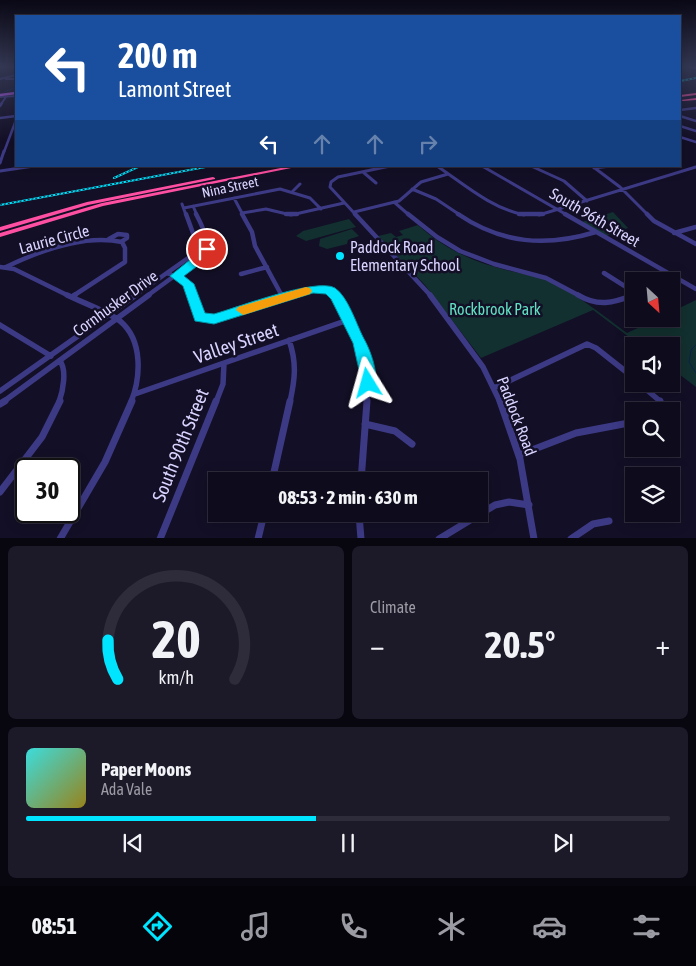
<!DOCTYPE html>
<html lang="en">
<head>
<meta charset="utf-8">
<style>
	body { margin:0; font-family:"Asap Condensed",sans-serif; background:#1c1929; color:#f1f3f6; height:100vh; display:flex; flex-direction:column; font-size:19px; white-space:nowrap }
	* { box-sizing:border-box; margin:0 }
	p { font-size:16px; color:#9b9ba3 }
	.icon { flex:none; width:28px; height:28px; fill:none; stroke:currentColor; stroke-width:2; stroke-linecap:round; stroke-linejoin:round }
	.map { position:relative; height:538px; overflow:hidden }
	.drawer { display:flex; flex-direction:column; gap:8px; padding:8px; background:#08060f; flex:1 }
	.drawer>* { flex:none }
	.hud { position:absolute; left:15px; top:15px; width:666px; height:152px; border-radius:0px; box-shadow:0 2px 12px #0003,0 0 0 1px #2e2b3b; background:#1a4fa0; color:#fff; overflow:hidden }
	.needle { width:32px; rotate:154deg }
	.fabs { position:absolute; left:625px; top:272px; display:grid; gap:10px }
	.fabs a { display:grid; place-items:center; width:55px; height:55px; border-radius:0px; background:#0e0b1c; box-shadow:0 2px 12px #0003,0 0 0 1px #2e2b3b; font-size:25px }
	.speed { position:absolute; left:15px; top:458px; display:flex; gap:10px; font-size:25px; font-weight:700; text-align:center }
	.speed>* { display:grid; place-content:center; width:65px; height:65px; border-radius:50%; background:#0e0b1c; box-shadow:0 2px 12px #0003,0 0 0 1px #2e2b3b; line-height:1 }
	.speed .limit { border:2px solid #111; border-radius:8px; background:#fff; color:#111 }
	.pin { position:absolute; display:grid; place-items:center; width:42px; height:42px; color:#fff; margin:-21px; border:2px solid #fff; border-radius:50%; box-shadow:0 1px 5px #0007 }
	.me { position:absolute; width:55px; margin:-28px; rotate:352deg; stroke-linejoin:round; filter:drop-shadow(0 0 4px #0008) }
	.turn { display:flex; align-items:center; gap:18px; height:105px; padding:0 20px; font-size:22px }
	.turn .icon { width:65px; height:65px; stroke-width:2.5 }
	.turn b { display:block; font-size:35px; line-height:42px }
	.lanes { display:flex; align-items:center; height:48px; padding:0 20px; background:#0003; justify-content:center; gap:25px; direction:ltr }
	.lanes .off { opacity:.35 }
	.big { font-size:38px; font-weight:700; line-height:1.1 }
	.drawer .widget { flex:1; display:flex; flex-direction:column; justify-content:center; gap:8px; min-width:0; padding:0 18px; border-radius:8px; background:#1c1929 }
	.drawer .dial { align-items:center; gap:0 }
	.dial svg { height:130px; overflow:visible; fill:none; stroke:#2e2b3b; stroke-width:7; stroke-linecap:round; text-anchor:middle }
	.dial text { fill:#f1f3f6; stroke:none }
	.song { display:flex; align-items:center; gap:15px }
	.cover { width:60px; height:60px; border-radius:8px; background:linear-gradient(135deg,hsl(180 70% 55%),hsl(50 70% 35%)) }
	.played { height:5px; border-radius:2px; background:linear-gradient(90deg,#00e5ff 45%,#2e2b3b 45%) }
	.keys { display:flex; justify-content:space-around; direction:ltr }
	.heat { display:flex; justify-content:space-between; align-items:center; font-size:28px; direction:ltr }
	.drawer .tiles { flex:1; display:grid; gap:8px; grid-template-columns:1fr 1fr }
	.widget:last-child { grid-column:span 2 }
	.trip { position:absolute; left:208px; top:472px; width:280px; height:50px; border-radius:0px; background:#0e0b1c; box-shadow:0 2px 12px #0003,0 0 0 1px #2e2b3b; font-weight:700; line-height:50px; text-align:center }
	.menu { display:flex; height:80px; justify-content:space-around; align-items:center; background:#06040b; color:#9b9ba3 }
	.menu .icon { width:35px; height:35px }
	.menu .selected { color:#00e5ff }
	.menu b { font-size:22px; color:#f1f3f6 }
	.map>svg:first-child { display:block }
	.green { fill:#12302f }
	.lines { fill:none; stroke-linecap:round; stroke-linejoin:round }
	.stream { stroke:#0c2248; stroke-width:1 }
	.minor-far5 { stroke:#3d3a85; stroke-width:2 }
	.minor-far4 { stroke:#3d3a85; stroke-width:2.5 }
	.minor-far3 { stroke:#3d3a85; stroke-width:3 }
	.minor-far2 { stroke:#3d3a85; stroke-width:4.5 }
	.minor-far1 { stroke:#3d3a85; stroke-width:5.5 }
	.minor { stroke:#3d3a85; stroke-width:7 }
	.major { stroke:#c25bff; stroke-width:2.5 }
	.highway { fill:#ff4fa3; fill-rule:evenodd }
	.rail-casing { stroke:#00e5ff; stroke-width:2 }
	.rail { stroke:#130f26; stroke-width:1; stroke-dasharray:2; stroke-linecap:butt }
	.route { fill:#00e5ff; stroke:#0095a6 }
	.slow { fill:#f59e0b }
	.poi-dot { fill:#00e5ff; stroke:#130f26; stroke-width:2 }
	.labels { text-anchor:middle; stroke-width:5; stroke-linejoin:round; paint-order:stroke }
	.far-street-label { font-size:14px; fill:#d9d4ff; stroke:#130f26 }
	.street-label { font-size:16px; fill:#d9d4ff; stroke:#130f26 }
	.poi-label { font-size:16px; fill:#d9d4ff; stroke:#130f26; text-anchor:start }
	.park-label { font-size:16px; fill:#5fe0c0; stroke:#130f26 }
	.near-street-label { font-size:19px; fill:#d9d4ff; stroke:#130f26 }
</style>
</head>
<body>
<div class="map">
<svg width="696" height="539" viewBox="0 0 696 539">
	<rect width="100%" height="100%" fill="#130f26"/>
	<path class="green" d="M613,212L628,228L606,236L582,222Z
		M349,219L356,227L306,241L296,236L303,231Z
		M418,225C443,248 473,262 506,270C518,273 531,275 543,279C574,291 601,314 627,333L657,319H671V312L696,300V387L671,368V346H641L593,310L481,358L425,285L378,236L391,233L396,237L403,235L399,231Z
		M352,229L359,236L348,240L347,244L327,249L319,246L320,239Z"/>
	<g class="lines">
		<path class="stream" d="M4,92L16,87
			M696,345L691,350L689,362L696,373"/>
		<path class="minor-far5" d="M0,79L16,75
			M6,79H16
			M0,97L16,96
			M1,104L6,97"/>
		<path class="minor-far4" d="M0,106L2,103
			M680,110L696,108
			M680,116L696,121
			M0,118L16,116
			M680,126L696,131
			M680,137L696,142
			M4,152L16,120"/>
		<path class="minor-far3" d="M0,163L4,151
			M437,166C465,185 491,208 524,215
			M482,166L567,215
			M531,166L564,181L587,201
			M592,166L620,187L648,215
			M594,168L611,166
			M0,171L34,166
			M363,172L376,183
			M412,189L436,199L460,215
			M292,192L300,184
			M234,198L243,215
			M394,202L409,215
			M182,204L186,215
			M193,206L197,215
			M184,208L280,189L310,198L321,209
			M354,212L399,201L421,182L448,174
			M242,213L266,209L291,215
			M291,215L344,203
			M356,215L330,187L331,182L338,177L390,166
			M539,215L696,167"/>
		<path class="minor-far2" d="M242,214L252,232L255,246L282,296
			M286,214H297
			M355,214L431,296
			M408,214L437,237L460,251L494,264L546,278L580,296
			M458,214C502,244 546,247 596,232
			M519,214H543
			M565,214L696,289
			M647,214L654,221L696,244
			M674,233L696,227
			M109,239L118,234L127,235V238L121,242
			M0,267L14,269L69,296
			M6,267C39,251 85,234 122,242L125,248V262L73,296
			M168,273L188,284L192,296
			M604,273L634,292
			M241,274L267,267
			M666,281L675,278
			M134,296L194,254L197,244L186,214
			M147,296L203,255C210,241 203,227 196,214
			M289,296L323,288L335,296
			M631,296L634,295"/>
		<path class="minor-far1" d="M67,295C81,302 109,312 120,321C143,340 141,377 131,402
			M192,295C195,309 198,319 214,319L293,295
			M281,295L283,298
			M334,295C355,335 370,354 367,402
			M430,295L483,367L500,402
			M578,295C598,307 613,303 634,295
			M72,297L75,295
			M0,325L51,356
			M289,340C297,363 295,379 290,402
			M640,384L661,402
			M494,388L587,344L596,348L634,378
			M0,391L136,295
			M135,394L348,320
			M3,402L149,295
			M59,402C63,391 67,370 60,361
			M216,402L223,384L224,363"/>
		<path class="minor" d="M500,401L520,459L534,539
			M0,404L5,401
			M654,411L661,407L660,401
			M365,424L395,431L412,444
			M519,455L576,433L634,422
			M272,481L290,401
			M361,481L367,401
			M0,492L42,437L60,401
			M359,514L361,539
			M60,539L105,462L132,401
			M160,539L216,401
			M258,539L264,514
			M439,539L495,505L509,502L529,505
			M571,539L593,524L609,521"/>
		<path class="major" d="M691,67L696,68
			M0,95L16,93"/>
		<path class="highway" d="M696,93V95L680,97V95Z
			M696,98V100L683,101L681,100Z
			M291,166H301L103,206L0,237V233L102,203Z
			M213,177L215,178V179L88,205L0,231V227L87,202Z"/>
		<defs>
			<path id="rail" d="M680,81L696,78
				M114,178L138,167
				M0,205L211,166"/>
		</defs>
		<use href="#rail" class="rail-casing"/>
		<use href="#rail" class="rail"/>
	</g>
	<linearGradient id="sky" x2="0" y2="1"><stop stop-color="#0a0815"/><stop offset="0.47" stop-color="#333752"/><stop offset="1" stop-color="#333752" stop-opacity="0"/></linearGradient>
	<rect width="696" height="142" fill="url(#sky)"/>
	<path class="route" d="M207,246L212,249L204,261L184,276L194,284L205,313L214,314C236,308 317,277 335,288C348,297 356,323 363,337C370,349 380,375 374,388L368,390L363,388L353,343L331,299L326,294L313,293L214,324L195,321L183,286L170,276Z"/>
	<path class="slow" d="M306,287L310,288L312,291L310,294L243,315L236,310L238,307Z"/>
	<circle class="poi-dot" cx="340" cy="256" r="5"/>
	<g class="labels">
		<g class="far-street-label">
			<text transform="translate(230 187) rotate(-12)" y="5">Nina Street</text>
		</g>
		<g class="street-label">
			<text transform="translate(595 217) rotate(30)" y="6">South 96th Street</text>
			<text transform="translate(54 239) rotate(-15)" y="6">Laurie Circle</text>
			<text transform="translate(115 303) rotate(-36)" y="6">Cornhusker Drive</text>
			<text transform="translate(517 416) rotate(69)" y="6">Paddock Road</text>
		</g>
		<g class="poi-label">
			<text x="350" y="253">Paddock Road<tspan x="350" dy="18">Elementary School</tspan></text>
		</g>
		<g class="park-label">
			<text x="495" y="315">Rockbrook Park</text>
		</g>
		<g class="near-street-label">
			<text transform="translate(236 343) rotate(-19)" y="7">Valley Street</text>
			<text transform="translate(180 445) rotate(-68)" y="7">South 90th Street</text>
		</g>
	</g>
</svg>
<div class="fabs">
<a><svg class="needle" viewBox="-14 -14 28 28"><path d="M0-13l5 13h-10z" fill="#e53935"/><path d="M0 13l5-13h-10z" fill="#9b9ba3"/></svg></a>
<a><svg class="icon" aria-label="sound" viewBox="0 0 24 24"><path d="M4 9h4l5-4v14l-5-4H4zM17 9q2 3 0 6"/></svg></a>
<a><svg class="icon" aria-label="search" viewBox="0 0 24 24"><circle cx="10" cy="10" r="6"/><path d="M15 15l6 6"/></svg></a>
<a><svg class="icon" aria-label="layers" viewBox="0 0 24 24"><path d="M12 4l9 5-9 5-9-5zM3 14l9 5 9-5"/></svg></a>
</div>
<div class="speed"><div class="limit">30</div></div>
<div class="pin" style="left:207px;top:249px;background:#d93025"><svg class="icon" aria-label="arrive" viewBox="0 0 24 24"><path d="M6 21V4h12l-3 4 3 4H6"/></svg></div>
<svg class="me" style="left:368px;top:383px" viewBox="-20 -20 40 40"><path d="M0-17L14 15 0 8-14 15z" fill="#00e5ff" stroke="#fff" stroke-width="4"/></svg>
<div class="trip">08:53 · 2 min · 630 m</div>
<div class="hud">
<div class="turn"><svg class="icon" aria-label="left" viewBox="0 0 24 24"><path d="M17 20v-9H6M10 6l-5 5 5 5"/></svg><div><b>200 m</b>Lamont Street</div></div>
<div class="lanes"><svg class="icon" aria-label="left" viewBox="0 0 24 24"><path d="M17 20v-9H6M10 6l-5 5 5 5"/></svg><svg class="icon off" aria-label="ahead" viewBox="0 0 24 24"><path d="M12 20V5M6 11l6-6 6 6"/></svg><svg class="icon off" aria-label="ahead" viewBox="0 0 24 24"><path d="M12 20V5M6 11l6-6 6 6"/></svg><svg class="icon off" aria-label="right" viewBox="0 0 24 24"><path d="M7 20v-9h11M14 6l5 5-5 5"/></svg></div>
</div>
</div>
<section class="drawer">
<div class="tiles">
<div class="widget dial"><svg viewBox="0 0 100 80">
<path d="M14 69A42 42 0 1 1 86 69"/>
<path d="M14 69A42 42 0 0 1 8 45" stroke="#00e5ff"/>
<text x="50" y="56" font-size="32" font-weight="700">20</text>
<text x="50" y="72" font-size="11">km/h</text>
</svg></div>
<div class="widget"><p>Climate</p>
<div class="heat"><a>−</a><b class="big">20.5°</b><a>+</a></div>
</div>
<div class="widget">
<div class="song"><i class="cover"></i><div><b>Paper Moons</b><p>Ada Vale</p></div></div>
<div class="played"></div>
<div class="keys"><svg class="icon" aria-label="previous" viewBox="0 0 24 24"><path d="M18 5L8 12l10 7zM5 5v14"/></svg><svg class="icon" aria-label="pause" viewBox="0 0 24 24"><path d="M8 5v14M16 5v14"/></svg><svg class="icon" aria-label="next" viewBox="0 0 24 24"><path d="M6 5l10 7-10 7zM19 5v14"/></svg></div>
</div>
</div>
</section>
<nav class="menu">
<b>08:51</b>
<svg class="icon selected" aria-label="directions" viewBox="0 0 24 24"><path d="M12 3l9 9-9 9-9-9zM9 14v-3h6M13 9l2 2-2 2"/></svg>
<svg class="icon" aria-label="music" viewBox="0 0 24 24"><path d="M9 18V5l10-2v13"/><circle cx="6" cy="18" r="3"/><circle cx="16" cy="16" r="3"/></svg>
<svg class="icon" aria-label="phone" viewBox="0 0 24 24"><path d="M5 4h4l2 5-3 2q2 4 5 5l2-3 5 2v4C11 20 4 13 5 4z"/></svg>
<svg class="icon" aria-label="climate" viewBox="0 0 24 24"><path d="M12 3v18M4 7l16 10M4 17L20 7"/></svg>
<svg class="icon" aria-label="car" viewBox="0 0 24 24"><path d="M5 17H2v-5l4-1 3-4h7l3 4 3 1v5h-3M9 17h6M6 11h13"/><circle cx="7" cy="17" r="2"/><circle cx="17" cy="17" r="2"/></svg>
<svg class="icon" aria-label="filters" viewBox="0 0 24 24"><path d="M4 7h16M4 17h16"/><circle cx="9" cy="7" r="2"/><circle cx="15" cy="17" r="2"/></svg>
</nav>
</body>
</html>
